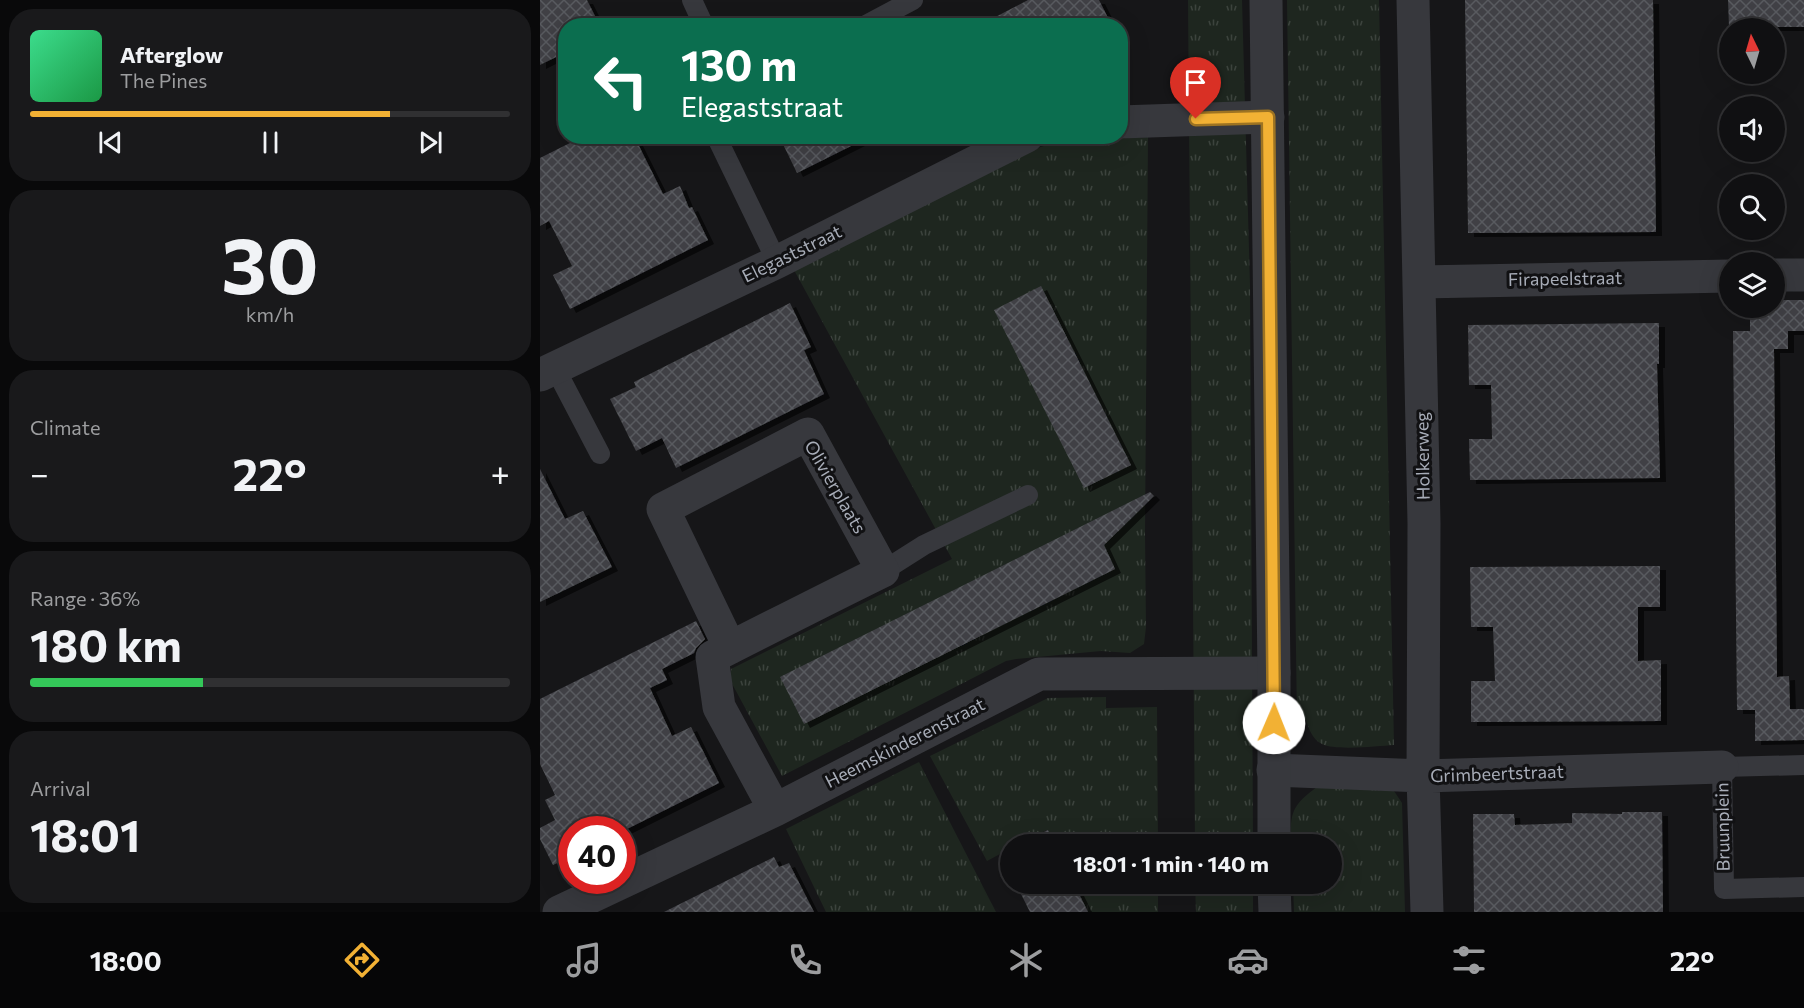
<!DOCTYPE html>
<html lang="en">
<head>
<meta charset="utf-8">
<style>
	body { margin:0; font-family:Commissioner,sans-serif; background:#19191b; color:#f1f3f6; height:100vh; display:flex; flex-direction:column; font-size:22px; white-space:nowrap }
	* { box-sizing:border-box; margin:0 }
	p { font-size:20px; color:#9c9d9f }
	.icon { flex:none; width:33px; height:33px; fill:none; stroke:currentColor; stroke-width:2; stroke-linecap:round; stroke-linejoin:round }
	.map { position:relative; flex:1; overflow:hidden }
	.panel { display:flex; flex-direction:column; gap:9px; padding:9px; background:#09090a; width:540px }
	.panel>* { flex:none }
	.top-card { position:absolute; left:18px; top:18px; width:570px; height:126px; border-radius:24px; box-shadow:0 6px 24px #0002,0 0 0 2px #303032; background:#0b6e4f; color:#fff; overflow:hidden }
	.needle { width:39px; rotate:355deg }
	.tools { position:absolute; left:1179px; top:18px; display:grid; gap:12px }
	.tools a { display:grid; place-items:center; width:66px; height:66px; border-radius:50%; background:#101012; box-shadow:0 6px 24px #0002,0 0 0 2px #303032; font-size:30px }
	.speed { position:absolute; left:18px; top:816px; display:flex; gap:12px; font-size:30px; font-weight:700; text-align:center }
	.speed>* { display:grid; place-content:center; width:78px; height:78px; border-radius:50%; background:#101012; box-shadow:0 6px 24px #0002,0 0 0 2px #303032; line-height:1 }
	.speed .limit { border:9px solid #d22; background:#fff; color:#111 }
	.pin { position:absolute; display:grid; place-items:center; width:51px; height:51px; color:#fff; margin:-62px -26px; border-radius:50% 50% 50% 0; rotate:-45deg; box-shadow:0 0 6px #0007 }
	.pin .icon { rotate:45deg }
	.me { position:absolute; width:66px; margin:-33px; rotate:1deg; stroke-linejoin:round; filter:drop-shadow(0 0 4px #0008) }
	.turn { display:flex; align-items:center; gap:21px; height:126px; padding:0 24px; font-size:27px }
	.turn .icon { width:78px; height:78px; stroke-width:2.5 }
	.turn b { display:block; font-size:42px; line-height:51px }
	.big { font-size:45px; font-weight:700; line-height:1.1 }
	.panel .card { flex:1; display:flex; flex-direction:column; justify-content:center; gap:9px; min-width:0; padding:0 21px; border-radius:24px; background:#19191b }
	.panel .dial { align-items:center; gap:0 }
	.dial b { font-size:78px; line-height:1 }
	.song { display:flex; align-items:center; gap:18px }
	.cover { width:72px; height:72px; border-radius:9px; background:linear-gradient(135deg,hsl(150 70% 55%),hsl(140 70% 35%)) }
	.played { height:6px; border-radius:3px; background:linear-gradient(90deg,#f2b134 75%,#303032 75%) }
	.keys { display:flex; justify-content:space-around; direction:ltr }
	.heat { display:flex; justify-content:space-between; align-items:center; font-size:33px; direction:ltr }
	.charge { height:9px; border-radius:4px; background:linear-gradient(90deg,#34c759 36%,#303032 0) }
	.trip { position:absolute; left:460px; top:834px; width:342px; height:60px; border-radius:30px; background:#101012; box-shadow:0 6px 24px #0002,0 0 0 2px #303032; font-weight:700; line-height:60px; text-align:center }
	.dock { display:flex; height:96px; justify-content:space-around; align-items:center; background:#060607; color:#9c9d9f }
	.dock .icon { width:42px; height:42px }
	.dock .on { color:#f2b134 }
	.dock b { font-size:27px; color:#f1f3f6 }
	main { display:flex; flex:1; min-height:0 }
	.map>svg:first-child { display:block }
	.grass { fill:url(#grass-tufts) }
	.building { fill:url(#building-cross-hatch); filter:url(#shadow) }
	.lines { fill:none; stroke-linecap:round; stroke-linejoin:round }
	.service { stroke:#37383d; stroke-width:20 }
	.minor { stroke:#37383d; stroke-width:33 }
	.tertiary { stroke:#37383d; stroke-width:33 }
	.route-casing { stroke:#9d7322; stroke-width:15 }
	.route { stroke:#f2b134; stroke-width:10 }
	.labels { text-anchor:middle; stroke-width:6; stroke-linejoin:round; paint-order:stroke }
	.street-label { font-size:18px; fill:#a8adb8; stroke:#111113 }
</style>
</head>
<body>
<main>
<section class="panel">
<div class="card">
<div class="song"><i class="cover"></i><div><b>Afterglow</b><p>The Pines</p></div></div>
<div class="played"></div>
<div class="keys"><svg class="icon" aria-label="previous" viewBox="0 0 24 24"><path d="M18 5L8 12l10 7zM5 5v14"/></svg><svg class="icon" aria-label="pause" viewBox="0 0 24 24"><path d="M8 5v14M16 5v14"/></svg><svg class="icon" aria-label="next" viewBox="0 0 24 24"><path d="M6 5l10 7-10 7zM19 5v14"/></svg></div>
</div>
<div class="card dial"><b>30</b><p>km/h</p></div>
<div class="card"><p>Climate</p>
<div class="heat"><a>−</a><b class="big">22°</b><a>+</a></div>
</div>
<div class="card"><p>Range · 36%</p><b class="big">180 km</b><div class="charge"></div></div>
<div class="card"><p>Arrival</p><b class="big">18:01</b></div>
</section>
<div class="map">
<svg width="1264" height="912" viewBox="0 0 1264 912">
	<defs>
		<pattern id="grass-tufts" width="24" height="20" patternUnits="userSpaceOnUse" patternTransform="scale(1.5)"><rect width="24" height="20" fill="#1e261f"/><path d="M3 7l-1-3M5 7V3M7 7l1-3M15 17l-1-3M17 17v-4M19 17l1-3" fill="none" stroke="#3c433d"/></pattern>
		<pattern id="building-cross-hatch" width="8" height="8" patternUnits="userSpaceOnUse" patternTransform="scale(1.5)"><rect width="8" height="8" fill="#404145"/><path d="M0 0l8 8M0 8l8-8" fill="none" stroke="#595a5e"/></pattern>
		<filter id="shadow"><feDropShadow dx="6" dy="4" stdDeviation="0" flood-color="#0009"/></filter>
	</defs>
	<rect width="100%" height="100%" fill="#161618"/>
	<path class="grass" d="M648,0H702L710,285L713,844H655Z
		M747,0H839L854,745C838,746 796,751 782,744C772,739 769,729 766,720H757Z
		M608,137L605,534L606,627L604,644L590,653L561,651L476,659L466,661L242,776L190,680L191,669L412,559L254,270L491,150L517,142Z
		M566,697V708L617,707L618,844H515L507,830L478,844H471V848L447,861L390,756L508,698Z
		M379,762L456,912H286L246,829Z
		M777,787L854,791L862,803L865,912H754L753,884H792V844H751C750,814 751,806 777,787Z
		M534,884H618V912H548Z
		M655,884H713V912H656Z"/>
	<path class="building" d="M0,0H47L60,26H26V52L0,65Z
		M488,0H559L572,26H438Z
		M925,0H1113L1116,232L928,233Z
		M1188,0H1264V27H1189Z
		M44,136H94L123,194L140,186L149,208L152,207L168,240L30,309L13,275L32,266L9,221L0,226V158Z
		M239,136H331L257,173Z
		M501,286L591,465L544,488L454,310Z
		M1234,300H1264V331H1248V349H1234L1237,677L1249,676L1250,709H1264V740L1215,741V710H1197L1193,331H1210V308H1234Z
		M250,303L271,347L264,350L284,394L136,468L122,438L96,451L70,399L96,387L94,382Z
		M1119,323V364H1117L1120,478L930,480L929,439H952L951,385H929L928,325Z
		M0,469L25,519L43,511L72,567L0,602Z
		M610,492L614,496L564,545L575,569L264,724L240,677Z
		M1120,566V607H1098V661L1121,660V721L931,722V681H955L953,627H931L930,567Z
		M156,621L165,639L156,648L154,653L122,669L127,680L110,688L132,736L151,727L179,783L85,830H32V856L13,865L0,839V828L15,820L5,800L15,795L0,764V699Z
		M1082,812H1122L1123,912H934L933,814H974L975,825L1032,823V813L1082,814Z
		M508,830L515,844H478Z
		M234,857L239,867L249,863L274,912H124Z
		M476,884H534L548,912H490Z"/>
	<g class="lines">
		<path class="service" d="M152,0L164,26
			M324,26L373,0
			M176,136L237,262
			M15,368L60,454
			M343,571L384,545L488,495
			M1264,765L1182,767L1184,889L1264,887"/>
		<path class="minor" d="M873,0L884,523L883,776L887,912
			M580,122L728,117
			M1234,275H1264
			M880,282L1190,276
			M0,375L237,262L487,136
			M190,648L123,509L268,434L343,571C286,599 229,628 172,657L179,707L235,810
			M733,770L883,776L1182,767
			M19,912L235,810L499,674L734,673"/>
		<path class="tertiary" d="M726,0L734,673V844
			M734,884L735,912"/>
	</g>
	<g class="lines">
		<defs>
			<path id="route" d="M656,119L728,117L734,723"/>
		</defs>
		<use href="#route" class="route-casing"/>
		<use href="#route" class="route"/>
	</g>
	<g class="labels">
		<g class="street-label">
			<text transform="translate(252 254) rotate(-26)" y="6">Elegaststraat</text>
			<text transform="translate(1025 279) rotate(-1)" y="6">Firapeelstraat</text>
			<text transform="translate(883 456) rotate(-91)" y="6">Holkerweg</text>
			<text transform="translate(295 487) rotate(60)" y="6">Olivierplaats</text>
			<text transform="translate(365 743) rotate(-27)" y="6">Heemskinderenstraat</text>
			<text transform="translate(957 774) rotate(-2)" y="6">Grimbeertstraat</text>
			<text transform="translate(1183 827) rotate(-91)" y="6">Bruunplein</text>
		</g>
	</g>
</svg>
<div class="tools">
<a><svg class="needle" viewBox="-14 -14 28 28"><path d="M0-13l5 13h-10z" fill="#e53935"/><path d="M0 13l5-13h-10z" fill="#9c9d9f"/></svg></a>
<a><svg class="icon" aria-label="sound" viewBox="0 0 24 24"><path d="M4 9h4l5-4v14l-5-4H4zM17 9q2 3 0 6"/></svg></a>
<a><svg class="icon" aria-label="search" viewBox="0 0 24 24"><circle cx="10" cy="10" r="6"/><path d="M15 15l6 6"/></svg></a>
<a><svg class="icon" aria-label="layers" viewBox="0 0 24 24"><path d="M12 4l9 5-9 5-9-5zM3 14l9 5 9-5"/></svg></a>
</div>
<div class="speed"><div class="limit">40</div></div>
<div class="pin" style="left:656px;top:119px;background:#d93025"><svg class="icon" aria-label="arrive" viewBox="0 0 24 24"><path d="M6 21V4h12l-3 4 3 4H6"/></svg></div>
<svg class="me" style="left:734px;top:723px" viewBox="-20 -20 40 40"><circle r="19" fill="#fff"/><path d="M0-13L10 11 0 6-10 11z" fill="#f2b134"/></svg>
<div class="trip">18:01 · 1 min · 140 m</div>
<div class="top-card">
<div class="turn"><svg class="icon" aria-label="left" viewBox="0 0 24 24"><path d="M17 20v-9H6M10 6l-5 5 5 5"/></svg><div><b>130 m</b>Elegaststraat</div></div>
</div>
</div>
</main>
<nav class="dock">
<b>18:00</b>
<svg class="icon on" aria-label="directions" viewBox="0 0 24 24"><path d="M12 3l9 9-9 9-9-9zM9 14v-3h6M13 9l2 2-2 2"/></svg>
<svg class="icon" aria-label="music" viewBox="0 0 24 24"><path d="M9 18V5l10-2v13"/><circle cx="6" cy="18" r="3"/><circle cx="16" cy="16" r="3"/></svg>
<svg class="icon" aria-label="phone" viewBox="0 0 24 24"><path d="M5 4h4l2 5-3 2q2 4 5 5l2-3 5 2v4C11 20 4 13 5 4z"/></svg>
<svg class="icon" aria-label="climate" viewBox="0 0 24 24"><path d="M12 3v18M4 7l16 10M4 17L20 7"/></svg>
<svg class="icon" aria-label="car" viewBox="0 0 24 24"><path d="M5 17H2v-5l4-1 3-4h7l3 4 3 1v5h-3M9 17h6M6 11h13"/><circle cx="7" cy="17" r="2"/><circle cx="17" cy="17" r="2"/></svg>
<svg class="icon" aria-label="filters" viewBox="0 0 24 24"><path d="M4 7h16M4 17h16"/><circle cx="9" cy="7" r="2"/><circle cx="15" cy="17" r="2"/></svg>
<b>22°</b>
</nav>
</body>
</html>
